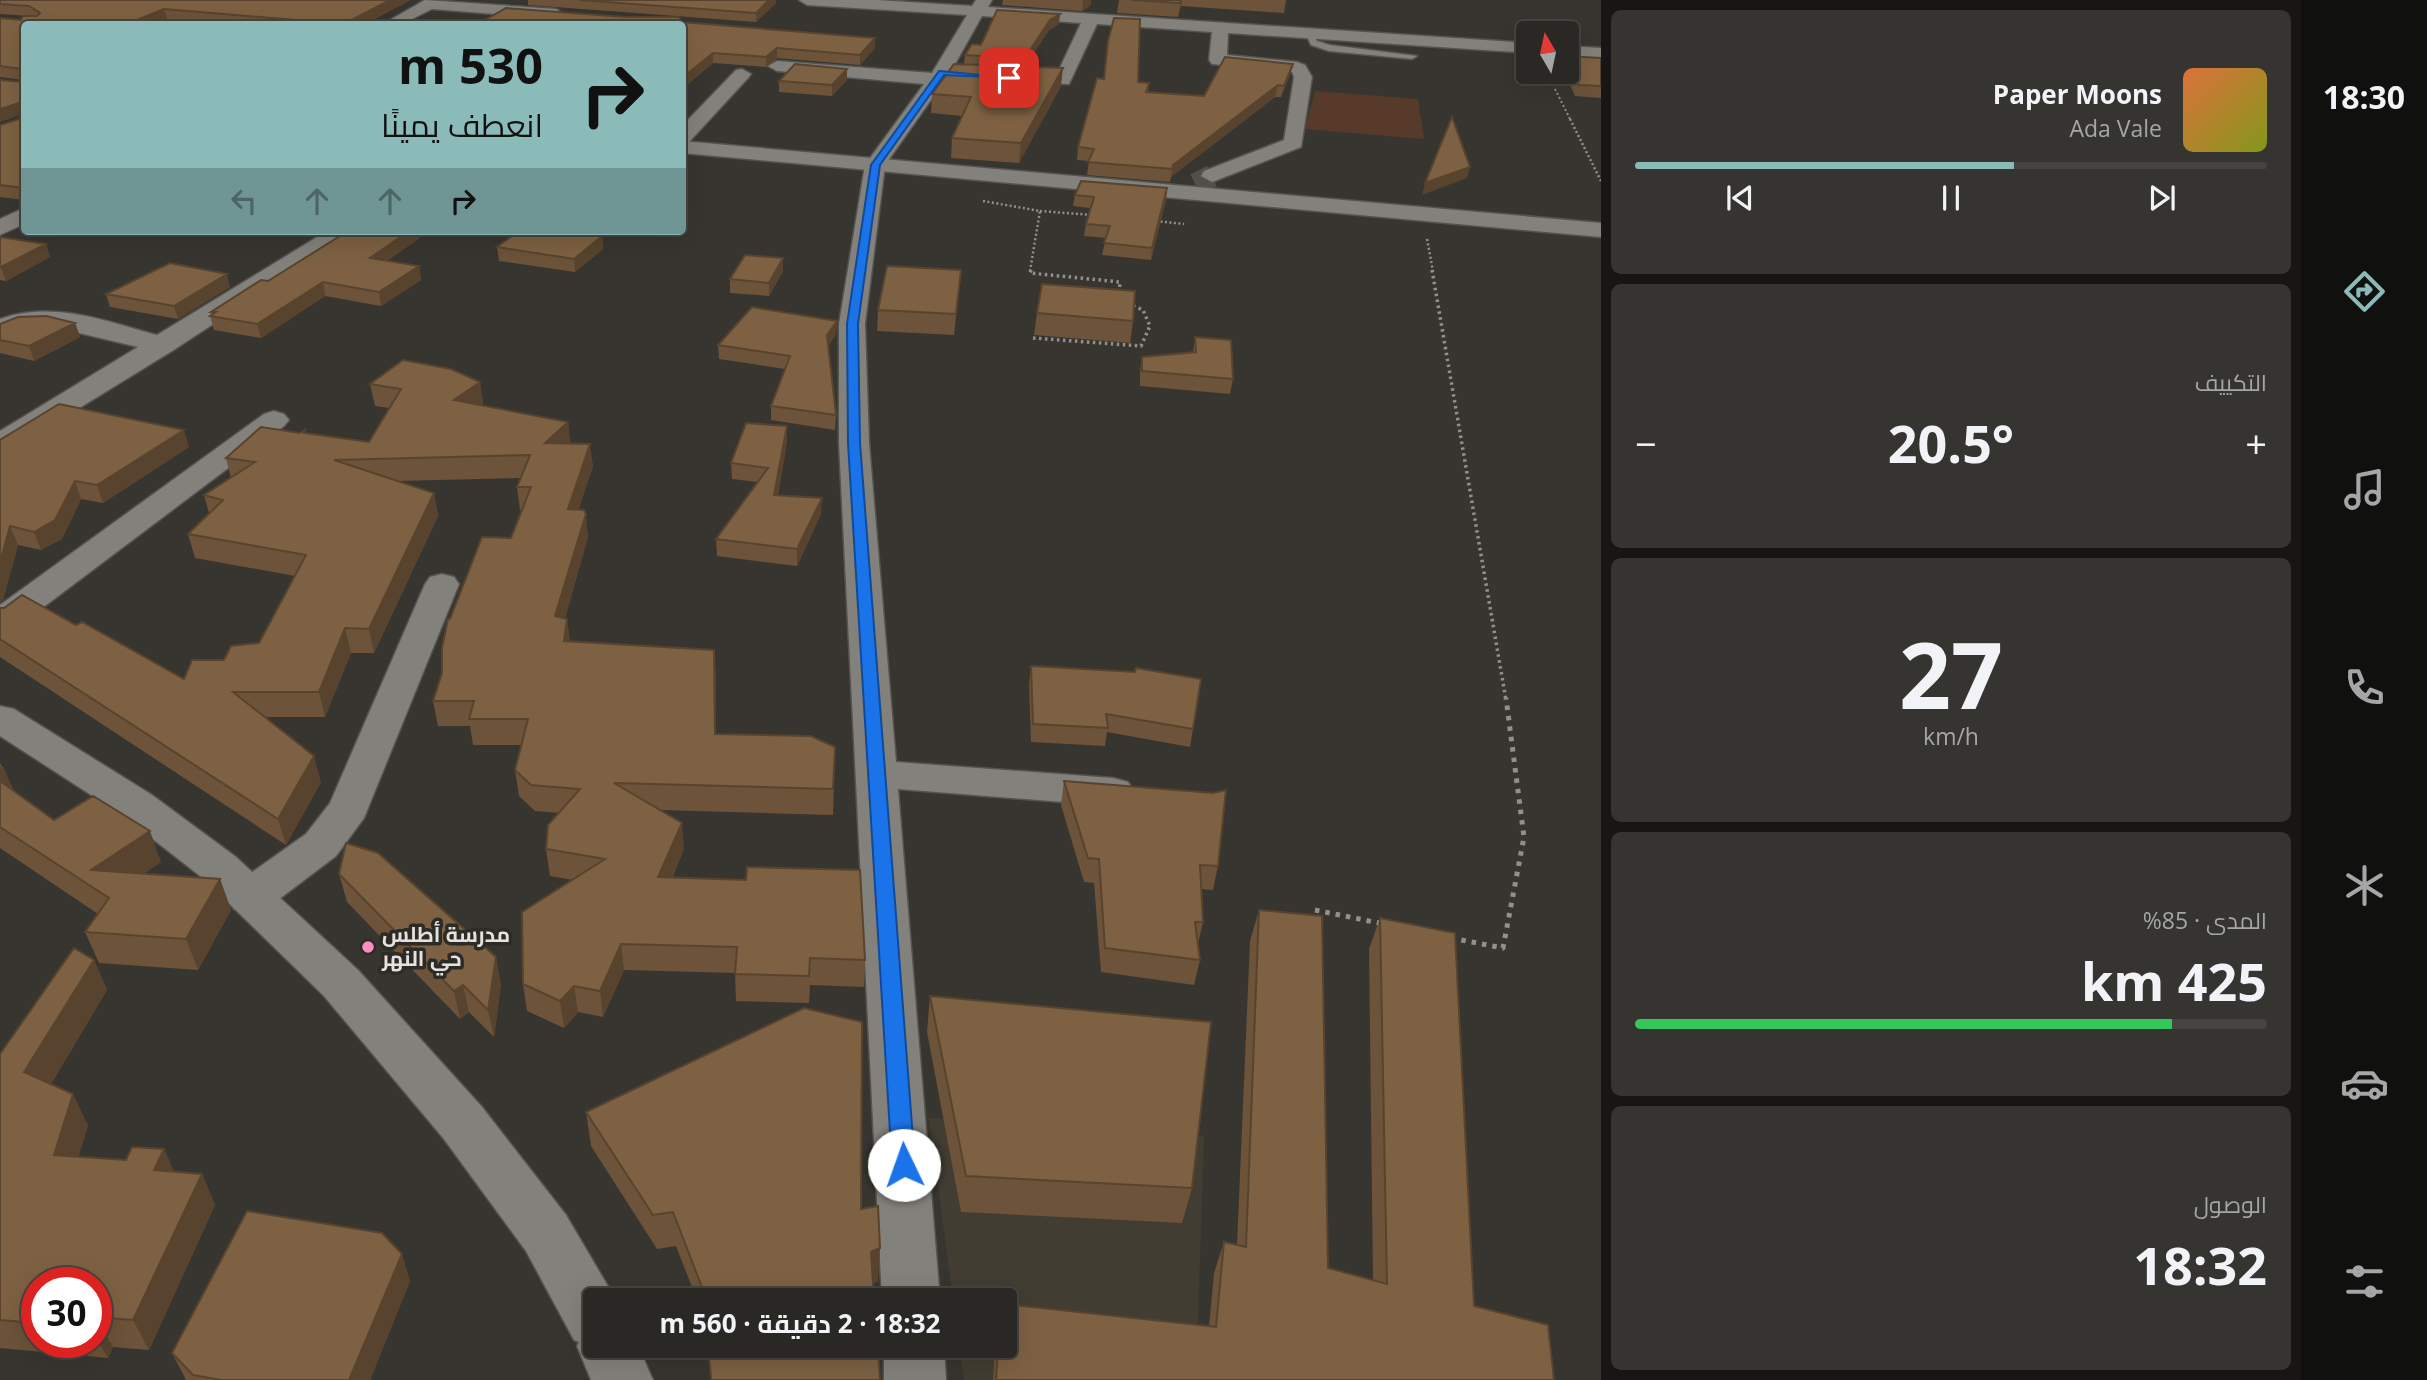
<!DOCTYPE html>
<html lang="ar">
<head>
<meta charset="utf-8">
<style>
	body { margin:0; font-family:"Open Sans",Cairo,sans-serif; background:#353431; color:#f1f3f6; direction:rtl; height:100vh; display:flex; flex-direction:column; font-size:26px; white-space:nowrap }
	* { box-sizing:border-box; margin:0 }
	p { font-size:23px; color:#a5a6a6 }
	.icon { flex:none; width:38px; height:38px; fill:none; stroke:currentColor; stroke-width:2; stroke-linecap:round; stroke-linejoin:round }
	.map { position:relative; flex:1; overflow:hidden; direction:ltr }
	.panel { display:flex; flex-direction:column; gap:10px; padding:10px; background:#171614; width:700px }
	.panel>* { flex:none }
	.top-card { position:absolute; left:21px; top:21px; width:665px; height:214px; border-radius:7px; box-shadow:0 7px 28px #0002,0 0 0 2px #454441; direction:rtl; background:#8bbbb9; color:#111; overflow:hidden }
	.needle { width:46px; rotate:351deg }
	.fabs { position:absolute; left:1516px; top:21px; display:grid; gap:14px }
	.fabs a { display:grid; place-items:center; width:63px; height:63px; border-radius:7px; background:#292824; box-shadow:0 7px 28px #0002,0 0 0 2px #454441; font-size:35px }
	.speed { position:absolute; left:21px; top:1267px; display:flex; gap:14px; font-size:35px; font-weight:700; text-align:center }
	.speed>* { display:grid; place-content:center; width:91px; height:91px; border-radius:50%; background:#292824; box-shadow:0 7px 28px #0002,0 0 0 2px #454441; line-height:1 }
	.speed .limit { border:10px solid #d22; background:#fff; color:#111 }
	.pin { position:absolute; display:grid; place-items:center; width:60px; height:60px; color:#fff; margin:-30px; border-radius:14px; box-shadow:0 4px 10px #0006 }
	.me { position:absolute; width:77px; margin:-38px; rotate:357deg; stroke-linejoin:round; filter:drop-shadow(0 0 5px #0008) }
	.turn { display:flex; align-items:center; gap:24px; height:147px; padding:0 28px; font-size:32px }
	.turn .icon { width:91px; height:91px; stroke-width:2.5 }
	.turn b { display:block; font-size:49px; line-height:60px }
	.lanes { display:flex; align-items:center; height:66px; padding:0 28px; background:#0003; justify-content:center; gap:35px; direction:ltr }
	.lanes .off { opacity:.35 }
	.big { font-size:52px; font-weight:700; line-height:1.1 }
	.panel .widget { flex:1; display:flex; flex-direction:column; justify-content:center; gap:10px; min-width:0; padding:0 24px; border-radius:10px; background:#353431 }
	.panel .dial { align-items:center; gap:0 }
	.dial b { font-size:91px; line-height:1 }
	.song { display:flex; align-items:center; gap:21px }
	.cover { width:84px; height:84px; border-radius:10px; background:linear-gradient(135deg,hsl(20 70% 55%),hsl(70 70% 35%)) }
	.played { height:7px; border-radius:4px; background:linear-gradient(90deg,#8bbbb9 60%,#454441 60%) }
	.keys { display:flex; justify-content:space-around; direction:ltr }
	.heat { display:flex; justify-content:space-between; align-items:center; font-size:38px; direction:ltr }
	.charge { height:10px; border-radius:5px; background:linear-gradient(90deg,#34c759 85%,#454441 0) }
	.trip { position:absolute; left:583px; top:1288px; width:434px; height:70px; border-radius:7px; background:#292824; box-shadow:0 7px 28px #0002,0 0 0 2px #454441; font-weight:700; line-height:70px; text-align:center; direction:rtl }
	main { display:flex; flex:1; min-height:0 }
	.dock { display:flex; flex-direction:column; width:126px; justify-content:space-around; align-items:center; background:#10100e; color:#a5a6a6 }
	.dock .icon { width:49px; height:49px }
	.dock .on { color:#8bbbb9 }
	.dock b { font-size:32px; color:#f1f3f6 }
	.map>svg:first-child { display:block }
	.built { fill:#413d32 }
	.green { fill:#573a2a }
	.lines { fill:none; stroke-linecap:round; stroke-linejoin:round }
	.street-tunnel { stroke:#514f4a; stroke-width:22; stroke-dasharray:22 10; stroke-linecap:butt }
	.lane-casing { stroke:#555350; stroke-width:3 }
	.street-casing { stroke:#555350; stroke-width:3 }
	.secondary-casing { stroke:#555350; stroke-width:3 }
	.path-far3 { stroke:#91908c; stroke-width:2; stroke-dasharray:2 2.5; stroke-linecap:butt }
	.path-far2 { stroke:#91908c; stroke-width:2.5; stroke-dasharray:2 2.5; stroke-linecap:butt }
	.path-far1 { stroke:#91908c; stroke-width:3.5; stroke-dasharray:2.5 3.5; stroke-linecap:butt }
	.path { stroke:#91908c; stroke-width:5; stroke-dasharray:4.5 6; stroke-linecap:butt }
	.lane { fill:#83817b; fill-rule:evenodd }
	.street { fill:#83817b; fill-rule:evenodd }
	.secondary { fill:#83817b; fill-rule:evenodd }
	.wall { fill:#6c5339; fill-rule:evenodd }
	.shaded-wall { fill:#58442e }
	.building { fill:#7d6142; stroke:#58442e; stroke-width:2 }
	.route { fill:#1a73e8; stroke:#114b97; stroke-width:2 }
	.poi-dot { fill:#fc8fc2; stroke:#2c2b26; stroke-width:2.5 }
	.labels { text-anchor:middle; stroke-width:7; stroke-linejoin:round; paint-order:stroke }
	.near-poi-label { font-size:21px; font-weight:bold; fill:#e3e2df; stroke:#2c2b26; text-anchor:start }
</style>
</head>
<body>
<main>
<nav class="dock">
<b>18:30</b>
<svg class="icon on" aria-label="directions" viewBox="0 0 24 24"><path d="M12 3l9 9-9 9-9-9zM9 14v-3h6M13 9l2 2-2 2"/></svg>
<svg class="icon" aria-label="music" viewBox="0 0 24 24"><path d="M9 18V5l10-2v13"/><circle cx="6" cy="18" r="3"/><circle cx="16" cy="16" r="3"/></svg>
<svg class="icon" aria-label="phone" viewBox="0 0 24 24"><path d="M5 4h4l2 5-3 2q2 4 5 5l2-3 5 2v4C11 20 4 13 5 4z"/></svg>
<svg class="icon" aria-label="climate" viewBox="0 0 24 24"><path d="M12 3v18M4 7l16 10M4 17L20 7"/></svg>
<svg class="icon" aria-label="car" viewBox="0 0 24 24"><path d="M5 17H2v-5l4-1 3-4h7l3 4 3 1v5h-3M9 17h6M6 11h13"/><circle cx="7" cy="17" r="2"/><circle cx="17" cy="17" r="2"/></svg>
<svg class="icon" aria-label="filters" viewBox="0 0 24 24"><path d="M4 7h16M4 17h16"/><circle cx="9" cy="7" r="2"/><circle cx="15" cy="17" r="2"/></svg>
</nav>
<section class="panel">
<div class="widget">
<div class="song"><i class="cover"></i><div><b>Paper Moons</b><p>Ada Vale</p></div></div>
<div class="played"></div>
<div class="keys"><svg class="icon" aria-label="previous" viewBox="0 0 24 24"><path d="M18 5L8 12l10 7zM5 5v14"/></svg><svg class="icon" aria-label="pause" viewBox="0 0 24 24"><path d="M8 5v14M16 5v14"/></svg><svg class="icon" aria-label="next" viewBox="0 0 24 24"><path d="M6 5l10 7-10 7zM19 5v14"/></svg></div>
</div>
<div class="widget"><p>التكييف</p>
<div class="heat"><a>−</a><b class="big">20.5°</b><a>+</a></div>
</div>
<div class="widget dial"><b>27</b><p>km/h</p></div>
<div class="widget"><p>المدى · 85%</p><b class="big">425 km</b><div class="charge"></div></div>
<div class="widget"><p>الوصول</p><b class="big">18:32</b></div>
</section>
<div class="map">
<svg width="1601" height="1380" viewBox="0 0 1601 1380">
	<rect width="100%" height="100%" fill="#373530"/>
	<path class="built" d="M929,1118L1204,1136L1196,1380H964L959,1346H1004V1300H953Z"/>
	<path class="green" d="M1315,91L1418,99L1424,139L1305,129Z"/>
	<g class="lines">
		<path class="street-tunnel" d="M1195,184L1212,176"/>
		<defs>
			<path id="lane" d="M1305,32H1311L1317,41L1330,45L1417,56L1412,59L1329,51L1311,45Z"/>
			<path id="street" d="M425,0L556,9L564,14L556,19L432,9L402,24H383Z
				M799,0H877L972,6L976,0H992L988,7L1528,43V53L1228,33L1227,55L1297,62L1305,65L1312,77L1301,147L1212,182L1201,176L1204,171L1284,140L1294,77L1292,72L1212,64L1209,60L1212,32L1097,24L1069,84L1010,83L1001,78L1004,74H1057L1081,23L982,16L950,73L885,165L865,324L869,443L896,762L1113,778L1128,782L1134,792L1128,802L1113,806L898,789L940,1300H882L839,443V324L865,165L924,84L777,71L768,66L777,61L932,73L967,15L807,5Z
				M1566,46L1601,48V58L1566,56Z
				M742,69L751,74L748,78L689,142L682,144V126L736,70Z
				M24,208V224L0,235V219Z
				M327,231H355L172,351L11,450L0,453V431L138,347L58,328L23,329L0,336V319C52,300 106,321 157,335Z
				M274,411L284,414L289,420L284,426L13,630L0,633V605L264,414Z
				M442,574L454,577L459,584L364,818L336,856L266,909L250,913L234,909L227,897L234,885L306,834L330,803L425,584L430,577Z
				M884,1346H944L946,1380H884Z"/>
			<path id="secondary" d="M682,141L1601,223V237L682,153Z
				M0,706L14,709L152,795L236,857L358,970L482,1107L566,1215L616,1300H595V1346H638L653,1380H591L577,1346L579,1342L574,1340L526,1251L444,1139L324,996L204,879L122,815L0,736Z"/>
		</defs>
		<use href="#lane" class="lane-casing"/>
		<use href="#street" class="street-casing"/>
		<use href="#secondary" class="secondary-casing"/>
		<path class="path-far3" d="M1555,89L1571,121"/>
		<path class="path-far2" d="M1570,119L1601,181
			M983,201L1040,211L1030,271
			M1040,211L1092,215
			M1156,221L1184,224
			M1427,239L1433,271"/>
		<path class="path-far1" d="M1031,270L1030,273L1120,282L1119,295
			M1432,270L1506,700
			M1033,338L1141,346L1150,326L1143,310L1129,304"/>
		<path class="path" d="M1315,910L1384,924
			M1451,938L1503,948L1524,837L1506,698"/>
		<use href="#lane" class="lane"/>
		<use href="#street" class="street"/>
		<use href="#secondary" class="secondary"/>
	</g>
	<path class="wall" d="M0,0L405,3L365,24H226L167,19L154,24H24V200L0,197V125L22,118V80L0,77V18L21,20L31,16L0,14Z
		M528,0H776V3L756,22L528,5Z
		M1003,0H1091L1090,6L1082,11L1002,5Z
		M1119,0H1286L1284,13L1181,6L1178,17L1117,13Z
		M681,22L875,48L860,65L777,58L766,67L713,63L682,89V24Z
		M1059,24L1049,30L1025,66L1061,86L1019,163L951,158L952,138L962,116L931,113L932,94L964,64L965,55L981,45Z
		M1566,56L1601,58V98L1575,96L1564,72H1566Z
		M847,69V80L832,96L779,92V81Z
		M1290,75L1281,97H1275L1171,177L1170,182L1087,175L1089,161L1077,160L1078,147L1138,82L1149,83L1148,93L1204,96Z
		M1167,188L1166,200L1151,260L1102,255L1106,238L1084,236L1086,224L1090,208L1073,206L1075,195Z
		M602,236L603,249L575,272L499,261L497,247Z
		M0,237L46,244L50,257L6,281L0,280Z
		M388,261L419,266L421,280L381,306L325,296L261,338L214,330L210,316L212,315L211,312L268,281Z
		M961,270L954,335L877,331L878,310Z
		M783,271L769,296L730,293V279Z
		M230,287L178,319L110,307L106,294Z
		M1037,313L1133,321L1130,343L1034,335Z
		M837,321L836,334L828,346L836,415L835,430L771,420V406L785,369L719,359L718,345Z
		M75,323L80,337L34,361L0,353V324Z
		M1195,337L1233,379L1230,394L1140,386V372L1142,357L1193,352Z
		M480,382L483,403L481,405L568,422L570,443L593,466L578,509L588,537L565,618L567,619L570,642L716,675V734L835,747L833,815L661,810L684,849L672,878L865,960L864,987L810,985L809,1003L736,1001L735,973L624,970L603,1017L578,1012L564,1028L527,1011L523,984L573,880L550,876L546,849L559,813L535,811L519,796L515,770L521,745H473L470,726H438L433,701L442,673L450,619L511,538L522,510H520L517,487L521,478L398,481L434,493L438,516L374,653H351L325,717H265L321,782L286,845L0,657V608L76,625L184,679L259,643L295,576L195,558L188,534L209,513L204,495L231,478L226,458L300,433L305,430V433L369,442L389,408L375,406L370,384Z
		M787,426V442L778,495L821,514L797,566L717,556L716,539L757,482L732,479L731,463Z
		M0,440L189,447L103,503L81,499L62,539L41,550L18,545L3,600L0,602Z
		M1031,666L1193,729L1190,747L1107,732L1105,746L1031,742L1029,684Z
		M0,763L14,791L54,820L161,862L143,874L220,879L231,910L198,970L99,963L85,932L98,914L0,848Z
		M1064,781L1218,866L1213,890L1201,889L1203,922L1198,944L1200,960L1194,985L1101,972L1094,883L1084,882L1061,805Z
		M339,874L501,984L494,1037L469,1012L460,1019L347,902Z
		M1259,910L1328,1268L1373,1280L1369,949L1380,918L1474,1306L1554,1380H993L995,1346L1209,1326L1214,1273L1224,1242L1237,1245L1250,941Z
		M94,960L107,990L51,1084L88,1125L78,1157L126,1160L164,1149L174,1172L202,1174L215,1205L149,1350L113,1347L108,1358L0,1348V1054ZM37,1283H96V1342H37Z
		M930,996L1192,1188L1182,1223L961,1212L927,1032Z
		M586,1112L861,1209L878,1281L873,1284L874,1300H697L676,1246L657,1249L591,1146Z
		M410,1281L370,1380H186L172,1353Z"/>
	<path class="shaded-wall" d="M390,0H411L365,24H344Z
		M769,0H776V3L756,22V13Z
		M1083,0H1091L1090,6L1082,11Z
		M1181,0H1182L1181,6L1178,17Z
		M164,9L167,19L154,24H127Z
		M1060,14L1059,24L1049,30L1024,69V59L1050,20Z
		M875,38V48L860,65V55Z
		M777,48V58L766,67V57Z
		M713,53V63L682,89V78Z
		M1293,64L1290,75L1281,97L1284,86Z
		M1063,68L1061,86L1019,163L1021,143Z
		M847,69V80L832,96V85Z
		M1278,85L1275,97L1171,177L1170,182L1173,165Z
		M22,102L24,114L0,122V109Z
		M1470,167L1467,178L1422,195L1425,183Z
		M1167,188L1166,200L1151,260L1152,248Z
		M409,231H430L373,271L370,258Z
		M602,236L603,249L575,272L574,259Z
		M46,244L50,257L6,281L1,267Z
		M783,258V271L769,296V283Z
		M419,266L421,280L381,306L379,292Z
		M227,274L230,287L178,319L174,306Z
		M323,282L325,296L261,338L257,324Z
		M837,321L836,334L827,348V335Z
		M75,323L80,337L34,361L29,346Z
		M480,382L483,403L457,422L454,400Z
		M568,422L570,444L545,443Z
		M787,426V442L775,511L774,495Z
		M184,430L189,447L103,503L97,485Z
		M590,444L593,466L571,533L568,509Z
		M75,481L81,499L62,539L41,550L34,532Z
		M434,493L438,516L374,653L369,629Z
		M822,498L821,514L797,566V549Z
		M586,514L588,537L558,641L555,616Z
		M10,526L18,545L3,600L0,602V563Z
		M567,619L570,643L564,641Z
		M345,628L351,653L325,717L319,692Z
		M714,650L716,675V759L715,734Z
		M314,756L321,782L286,845L278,819Z
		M3,766L16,796L0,797V767Z
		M682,823L684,849L660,904L658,877Z
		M150,831L161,862L108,898L91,870Z
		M220,879L231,910L198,970L186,939Z
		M621,944L624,970L603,1017L600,991Z
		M496,957L501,984L494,1037L488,1010Z
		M94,960L107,990L40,1103L24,1072Z
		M463,985L469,1012L460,1019L454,991Z
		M574,986L578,1012L564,1028L560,1001Z
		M73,1094L88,1125L70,1186L54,1155Z
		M164,1149L178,1180L154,1170Z
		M202,1174L215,1205L149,1350L133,1320Z
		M880,1248L878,1281L869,1285L871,1252Z
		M402,1254L410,1281L370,1380H349Z
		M96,1317L113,1347L108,1358L96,1338Z"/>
	<path class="building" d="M0,0H390L344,24L164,9L127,24H24V188L0,185V125L22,118V102L0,109V80L22,82V69L0,66V18L21,20L23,16H37L40,13L29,6L0,4Z
		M579,0H769L756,13Z
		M1131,0H1181L1180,3Z
		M506,8L626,17H679L681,22L875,38L860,55L777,48L766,57L713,53L682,78V24H478Z
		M997,10L1060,14L1050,20L1024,59L965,55L972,44L981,45Z
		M1114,18L1140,19L1138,82L1149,83L1146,92L1204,96L1225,57L1293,64L1284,86L1278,85L1173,165L1172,169L1088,162L1094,149L1078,147L1097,78L1104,79L1108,41Z
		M1566,56L1601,58V86L1579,85L1566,59Z
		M795,64L847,69L832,85L779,81Z
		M954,64L1063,68L1021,143L952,138L971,97L932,94Z
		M1452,117L1470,167L1425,183Z
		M1081,181L1167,188L1152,248L1104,243L1110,226L1086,224L1094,197L1075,195Z
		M348,231H409L370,258L419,266L379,292L323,282L257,324L210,316L216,312H211L261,280L268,281Z
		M519,231H567L602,236L574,259L497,247Z
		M0,237L46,244L1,267H0Z
		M745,255L783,258L769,283L730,279Z
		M170,263L227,274L174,306L106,294Z
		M887,266L961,270L956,314L878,310Z
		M1042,284L1135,291L1133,321L1037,313Z
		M752,307L837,321L827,335L836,415L771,406L790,356L718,345Z
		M46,316L75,323L29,346L0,340V324L18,317Z
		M1195,337L1231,340L1233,379L1142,371V357L1196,352Z
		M403,360L451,369L480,382L454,400L568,422L545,443L590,444L568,509L584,510L586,514L555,616L567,619L564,641L714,650L715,734L811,736L835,747L833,789L614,783L682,823L658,877L746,880L747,867L860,870L865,960L810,958L809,976L735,974L737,947L621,944L600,991L574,986L560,1001L523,984L522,912L605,859L546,849L548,825L580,789L531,785L515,770L528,719H469L474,701H433L442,673V648L448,619H450L482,537L511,538L531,487H517L530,455L334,460L434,493L369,629L345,628L319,692H233L314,756L278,819L0,639V608H4L22,595L76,625L82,622L184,679L192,660H224L231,646L259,643L306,555L188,534L223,500L204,495L255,462L226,458L261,427L300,433L305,430L304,433L369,442L401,389L370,384Z
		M59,404L184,430L97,485L75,481L55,520L34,532L10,526L0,563V440Z
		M746,423L787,426L774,495L822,498L797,549L716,539L768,468L731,463Z
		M1031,666L1135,672L1136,668L1201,679L1193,729L1106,714L1108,728L1033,724Z
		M0,781L54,820L93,796L150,831L91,870L220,879L186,939L85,932L109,898L0,827Z
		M1064,781L1213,793L1226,790L1218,866L1200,865L1203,922H1195L1200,960L1105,948L1099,859L1088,858Z
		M346,843L378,853L496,957L488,1010L463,985L454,991L339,874Z
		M1259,910L1322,916L1328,1268L1387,1284L1380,918L1455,933L1474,1306L1548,1325L1554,1380H996L998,1346H1004V1304L1216,1327L1224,1242L1246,1247Z
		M74,948L94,960L24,1072L73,1094L54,1155L126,1160L132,1147L164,1149L154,1170L202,1174L133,1320L96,1317V1283H37V1323L0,1320V1054Z
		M930,996L1211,1022L1192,1188L966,1176Z
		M804,1008L862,1022L861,1209L878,1206L880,1248L871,1252L874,1300H704L703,1290L673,1212L653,1215L586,1112Z
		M247,1211L382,1233L402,1254L349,1380H221L193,1375L172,1353Z
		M708,1346H878L880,1380H712L711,1378Z"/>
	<path class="route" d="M939,71L1013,78L944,75L880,165L858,324L860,443L915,1165L911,1172L904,1174L896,1172L892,1165L848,443L847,324L871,165Z"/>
	<circle class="poi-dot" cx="368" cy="947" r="7"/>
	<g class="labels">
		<g class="near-poi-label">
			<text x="382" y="942">مدرسة أطلس<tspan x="382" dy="24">حي النهر</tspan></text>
		</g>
	</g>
</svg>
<div class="fabs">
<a><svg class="needle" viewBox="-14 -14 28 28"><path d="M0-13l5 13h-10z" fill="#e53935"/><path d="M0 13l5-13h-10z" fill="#a5a6a6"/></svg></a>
</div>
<div class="speed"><div class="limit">30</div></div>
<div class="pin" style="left:1009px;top:78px;background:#d93025"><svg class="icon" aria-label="arrive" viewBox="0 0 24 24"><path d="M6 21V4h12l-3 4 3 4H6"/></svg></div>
<svg class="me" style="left:904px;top:1165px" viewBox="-20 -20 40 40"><circle r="19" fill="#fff"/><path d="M0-13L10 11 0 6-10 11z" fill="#1a73e8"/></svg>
<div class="trip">18:32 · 2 دقيقة · 560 m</div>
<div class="top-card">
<div class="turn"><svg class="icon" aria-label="right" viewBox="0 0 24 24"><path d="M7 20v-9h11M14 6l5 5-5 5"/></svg><div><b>530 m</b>انعطف يمينًا</div></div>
<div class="lanes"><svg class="icon off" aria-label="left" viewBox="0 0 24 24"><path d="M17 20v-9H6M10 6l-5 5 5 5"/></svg><svg class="icon off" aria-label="ahead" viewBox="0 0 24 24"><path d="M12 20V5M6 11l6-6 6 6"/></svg><svg class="icon off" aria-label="ahead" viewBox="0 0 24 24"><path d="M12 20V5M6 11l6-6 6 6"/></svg><svg class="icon" aria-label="right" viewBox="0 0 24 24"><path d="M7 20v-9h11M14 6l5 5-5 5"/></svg></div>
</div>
</div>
</main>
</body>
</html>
